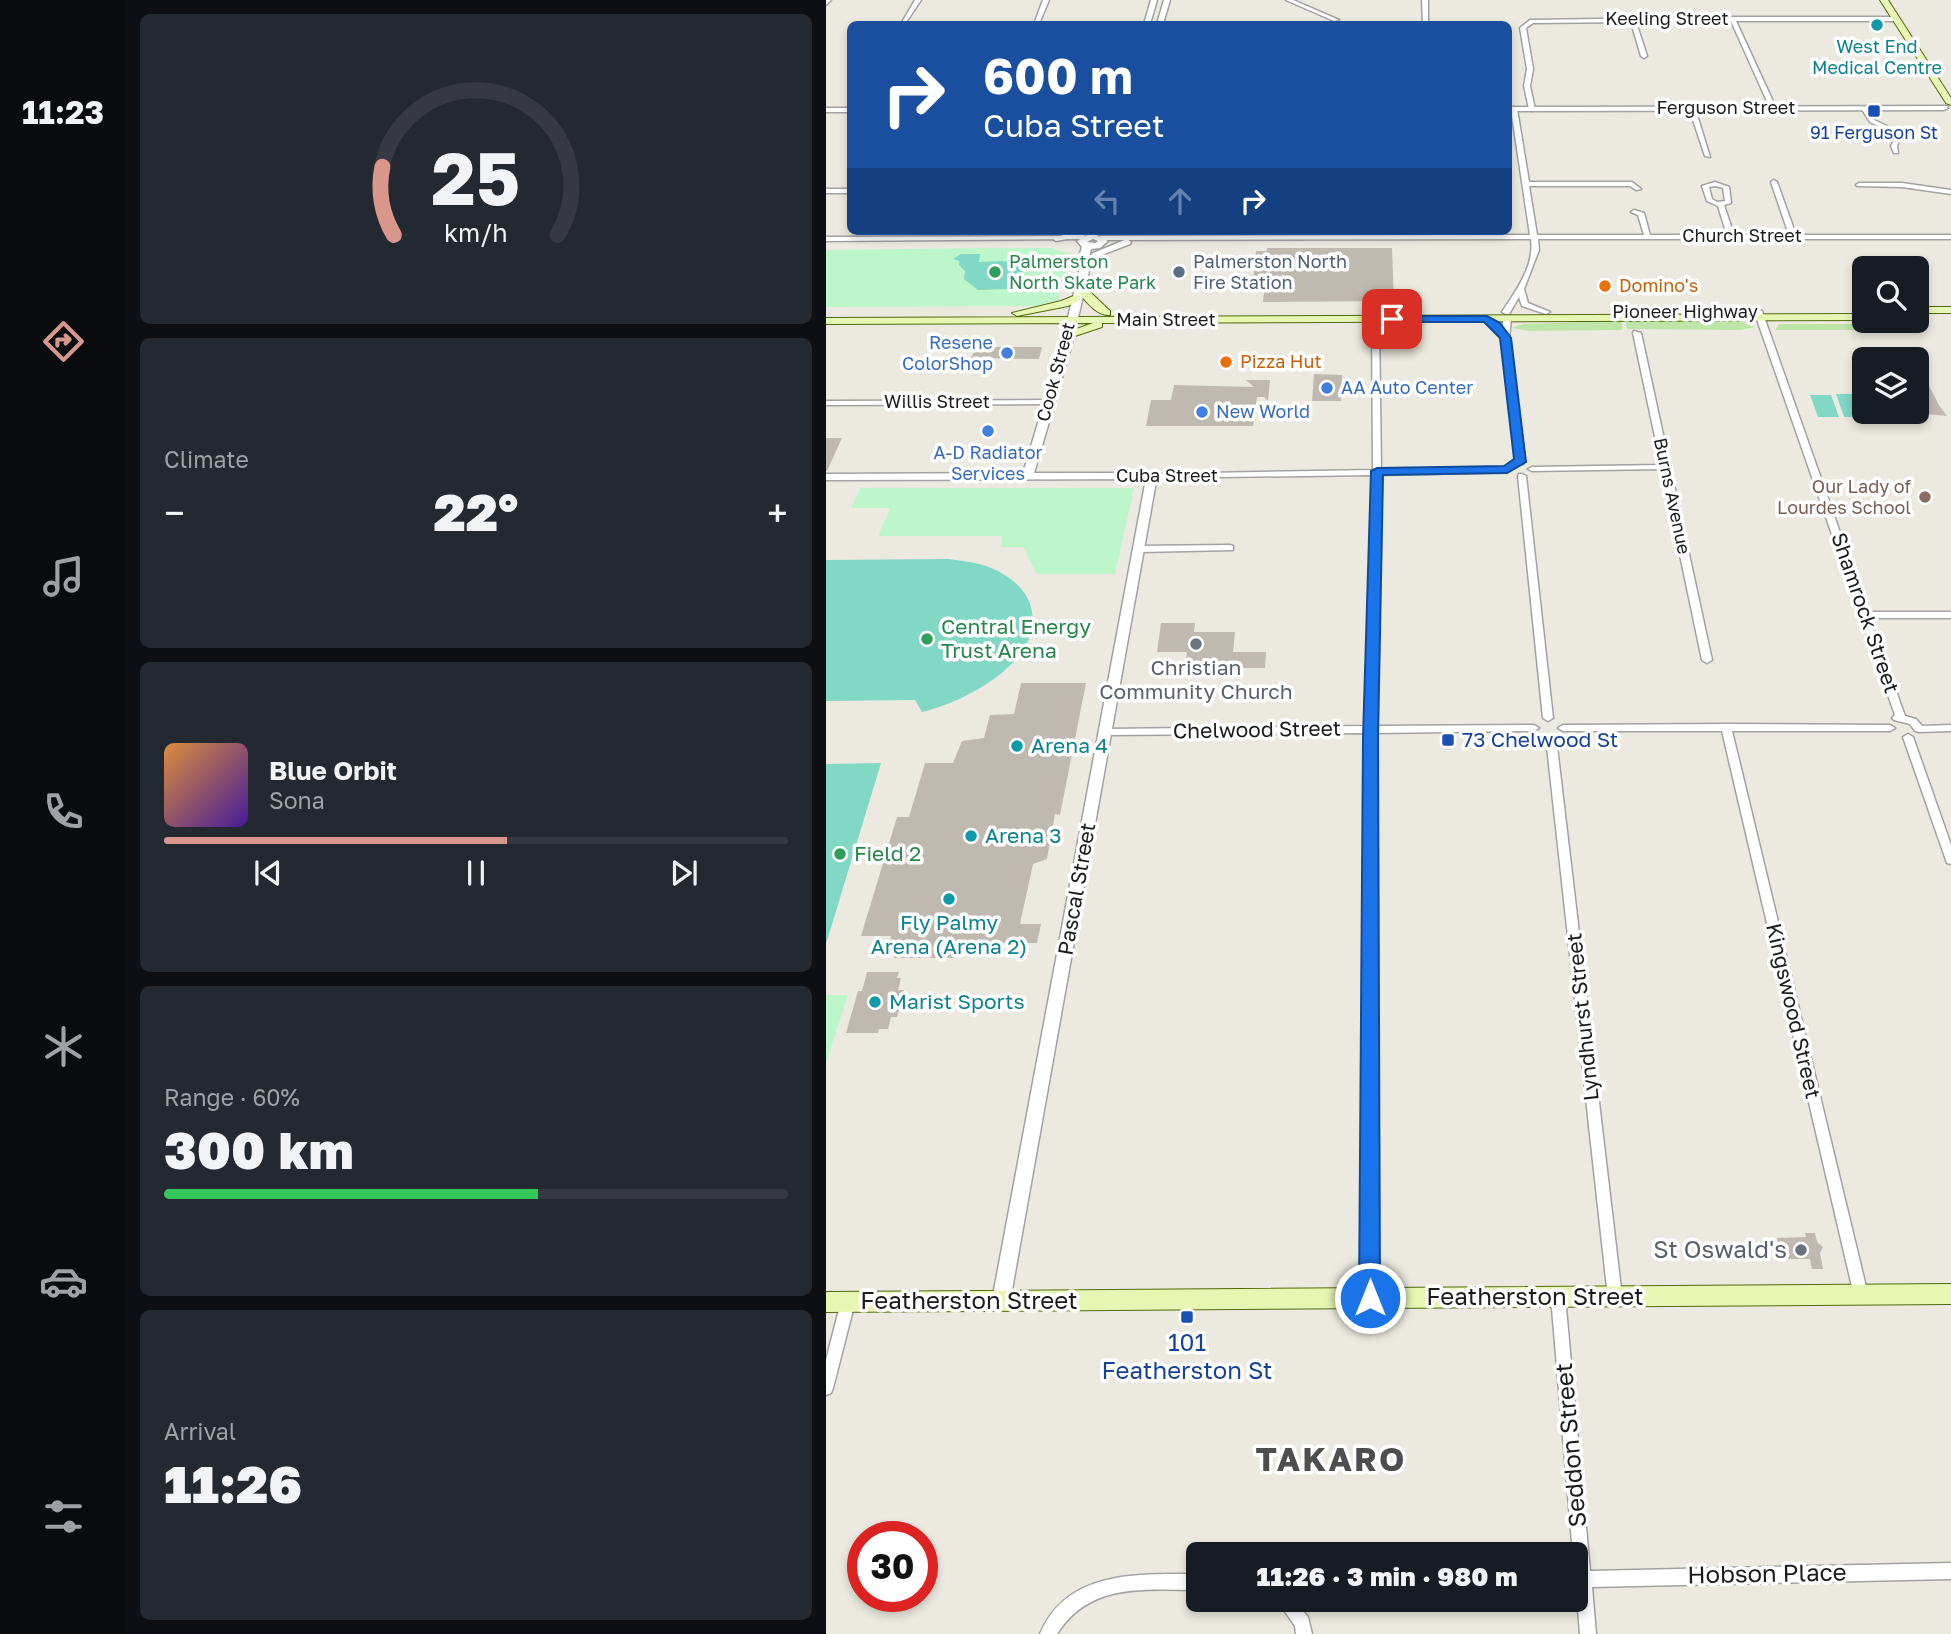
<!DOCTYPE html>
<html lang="en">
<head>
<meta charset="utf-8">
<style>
	body { margin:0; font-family:"Golos Text",sans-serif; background:#242831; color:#f1f3f6; height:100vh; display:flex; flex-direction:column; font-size:26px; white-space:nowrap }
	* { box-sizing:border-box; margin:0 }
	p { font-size:23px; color:#9ea1a6 }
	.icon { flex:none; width:38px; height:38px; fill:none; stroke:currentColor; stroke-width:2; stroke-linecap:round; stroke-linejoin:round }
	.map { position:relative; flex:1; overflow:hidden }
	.side { display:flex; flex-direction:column; gap:14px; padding:14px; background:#0d0f14; width:700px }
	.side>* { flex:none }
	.hud { position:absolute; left:21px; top:21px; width:665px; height:214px; border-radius:10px; box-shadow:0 4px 10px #0003; background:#1a4fa0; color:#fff; overflow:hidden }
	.buttons { position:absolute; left:1026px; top:256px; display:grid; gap:14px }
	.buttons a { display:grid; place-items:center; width:77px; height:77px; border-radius:10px; background:#171b24; box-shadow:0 4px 10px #0003; font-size:35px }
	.speed { position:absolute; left:21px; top:1521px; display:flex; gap:14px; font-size:35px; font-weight:700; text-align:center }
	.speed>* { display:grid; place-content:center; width:91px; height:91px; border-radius:50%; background:#171b24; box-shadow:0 4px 10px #0003; line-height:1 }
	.speed .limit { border:10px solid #d22; background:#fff; color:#111 }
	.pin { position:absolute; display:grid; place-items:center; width:60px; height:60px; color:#fff; margin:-30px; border-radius:14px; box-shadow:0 4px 10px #0006 }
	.me { position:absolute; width:77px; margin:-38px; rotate:0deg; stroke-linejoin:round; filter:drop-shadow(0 0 5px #0008) }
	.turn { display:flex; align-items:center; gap:24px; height:147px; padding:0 21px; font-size:32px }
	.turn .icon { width:91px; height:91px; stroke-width:2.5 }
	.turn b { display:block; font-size:49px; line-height:60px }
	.lanes { display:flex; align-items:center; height:66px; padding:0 21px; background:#0003; justify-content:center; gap:35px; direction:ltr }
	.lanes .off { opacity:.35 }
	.big { font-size:52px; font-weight:800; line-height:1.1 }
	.side .card { flex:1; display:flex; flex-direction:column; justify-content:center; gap:10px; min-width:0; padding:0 24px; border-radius:10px; background:#242831 }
	.side .dial { align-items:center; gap:0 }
	.dial svg { height:182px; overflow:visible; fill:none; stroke:#363941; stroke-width:7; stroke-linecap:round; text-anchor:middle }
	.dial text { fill:#f1f3f6; stroke:none }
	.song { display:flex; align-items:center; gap:21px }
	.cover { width:84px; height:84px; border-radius:10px; background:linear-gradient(135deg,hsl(30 70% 55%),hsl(260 70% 35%)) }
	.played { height:7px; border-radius:4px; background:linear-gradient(90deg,#d9968b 55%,#363941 55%) }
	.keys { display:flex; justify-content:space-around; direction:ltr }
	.heat { display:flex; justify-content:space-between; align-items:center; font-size:38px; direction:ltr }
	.charge { height:10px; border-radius:5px; background:linear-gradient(90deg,#34c759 60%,#363941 0) }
	.trip { position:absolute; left:360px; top:1542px; width:402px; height:70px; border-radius:10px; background:#171b24; box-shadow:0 4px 10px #0003; font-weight:800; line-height:70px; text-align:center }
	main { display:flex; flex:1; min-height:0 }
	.menu { display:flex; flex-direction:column; width:126px; justify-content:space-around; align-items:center; background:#090b0e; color:#9ea1a6 }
	.menu .icon { width:49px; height:49px }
	.menu .selected { color:#d9968b }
	.menu b { font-size:32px; color:#f1f3f6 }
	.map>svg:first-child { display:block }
	.grass { fill:#bce5a7 }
	.park { fill:#bdf6ca }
	.pitch { fill:#81d8c4 }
	.building { fill:#c0b9b0 }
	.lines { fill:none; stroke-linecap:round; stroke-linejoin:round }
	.minor-casing { stroke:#a2a2a2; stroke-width:3 }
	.tertiary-casing { stroke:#a2a2a2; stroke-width:3 }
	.secondary-casing { stroke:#506a09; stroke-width:2 }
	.minor { fill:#fff; fill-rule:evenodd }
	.tertiary { fill:#fff; fill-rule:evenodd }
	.secondary { fill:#e8f6b4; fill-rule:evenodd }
	.route { fill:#1a73e8; stroke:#114b97; stroke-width:2 }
	.culture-dot { fill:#0f9aa8; stroke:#fff; stroke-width:2.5 }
	.transit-dot { fill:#1a4fb4; stroke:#fff; stroke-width:2.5 }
	.leisure-dot { fill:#2e9e5b; stroke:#fff; stroke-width:2.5 }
	.service-dot { fill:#5c6f8a; stroke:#fff; stroke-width:2.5 }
	.food-dot { fill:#e8710a; stroke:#fff; stroke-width:2.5 }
	.shop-dot { fill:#3f7fe0; stroke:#fff; stroke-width:2.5 }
	.education-dot { fill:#8d6e63; stroke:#fff; stroke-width:2.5 }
	.worship-dot { fill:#6b7280; stroke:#fff; stroke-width:2.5 }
	.labels { text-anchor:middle; stroke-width:7; stroke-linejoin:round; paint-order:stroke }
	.far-street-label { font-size:18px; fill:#1b1b1b; stroke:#fff }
	.far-culture-label { font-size:18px; fill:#0d838f; stroke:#fff }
	.far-transit-label { font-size:18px; fill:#164399; stroke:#fff }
	.far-leisure-label { font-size:18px; fill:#27864d; stroke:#fff; text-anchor:start }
	.far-service-label { font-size:18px; fill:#4e5e75; stroke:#fff; text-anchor:start }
	.far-food-label { font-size:18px; fill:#c56008; stroke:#fff; text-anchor:start }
	.far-shop-label { font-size:18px; fill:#366cbe; stroke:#fff; text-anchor:start }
	.far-education-label { font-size:18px; fill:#785e54; stroke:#fff; text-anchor:end }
	.street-label { font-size:21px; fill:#1b1b1b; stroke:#fff }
	.leisure-label { font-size:21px; fill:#27864d; stroke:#fff; text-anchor:start }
	.worship-label { font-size:21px; fill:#5b616d; stroke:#fff }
	.transit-label { font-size:21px; fill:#164399; stroke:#fff; text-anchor:start }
	.culture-label { font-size:21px; fill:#0d838f; stroke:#fff; text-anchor:start }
	.near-worship-label { font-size:24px; fill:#5b616d; stroke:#fff; text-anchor:end }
	.near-street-label { font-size:24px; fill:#1b1b1b; stroke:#fff }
	.near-transit-label { font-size:24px; fill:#164399; stroke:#fff }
	.near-district-label { font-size:33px; font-weight:bold; letter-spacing:2px; fill:#4e4e4e; stroke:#fff }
</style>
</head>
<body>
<main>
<nav class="menu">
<b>11:23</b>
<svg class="icon selected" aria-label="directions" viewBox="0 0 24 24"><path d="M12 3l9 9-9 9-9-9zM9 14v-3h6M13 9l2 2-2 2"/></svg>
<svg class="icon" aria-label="music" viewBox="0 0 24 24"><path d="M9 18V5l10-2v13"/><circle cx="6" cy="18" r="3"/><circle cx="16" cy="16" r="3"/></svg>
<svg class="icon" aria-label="phone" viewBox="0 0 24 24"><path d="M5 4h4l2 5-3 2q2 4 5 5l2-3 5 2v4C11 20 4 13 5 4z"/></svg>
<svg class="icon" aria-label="climate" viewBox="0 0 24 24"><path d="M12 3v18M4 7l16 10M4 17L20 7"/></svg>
<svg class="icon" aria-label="car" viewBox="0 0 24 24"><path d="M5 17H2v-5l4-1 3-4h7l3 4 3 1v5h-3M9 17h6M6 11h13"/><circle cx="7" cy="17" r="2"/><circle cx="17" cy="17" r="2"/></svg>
<svg class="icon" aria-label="filters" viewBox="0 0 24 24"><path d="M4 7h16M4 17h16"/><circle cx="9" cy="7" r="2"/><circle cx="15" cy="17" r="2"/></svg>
</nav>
<section class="side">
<div class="card dial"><svg viewBox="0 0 100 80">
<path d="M14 69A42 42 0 1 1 86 69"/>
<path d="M14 69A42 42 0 0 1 9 39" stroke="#d9968b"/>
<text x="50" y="56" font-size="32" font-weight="700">25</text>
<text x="50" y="72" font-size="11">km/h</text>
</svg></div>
<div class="card"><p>Climate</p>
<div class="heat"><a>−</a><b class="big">22°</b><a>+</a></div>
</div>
<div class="card">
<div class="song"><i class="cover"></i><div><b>Blue Orbit</b><p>Sona</p></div></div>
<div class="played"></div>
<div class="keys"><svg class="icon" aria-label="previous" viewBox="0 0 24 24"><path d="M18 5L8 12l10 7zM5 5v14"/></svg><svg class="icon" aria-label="pause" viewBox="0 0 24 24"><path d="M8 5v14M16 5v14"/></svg><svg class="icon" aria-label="next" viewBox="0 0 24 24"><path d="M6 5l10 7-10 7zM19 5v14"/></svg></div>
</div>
<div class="card"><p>Range · 60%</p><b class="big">300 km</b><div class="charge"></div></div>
<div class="card"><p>Arrival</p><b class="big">11:26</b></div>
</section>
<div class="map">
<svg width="1125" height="1634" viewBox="0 0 1125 1634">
	<rect width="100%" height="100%" fill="#eceae0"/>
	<path class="grass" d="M795,321L797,329L794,330L703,331L686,328L697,324Z
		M799,321L916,322L929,327L914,330L801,329Z
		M953,324H1038L1041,330H949Z"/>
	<path class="park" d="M153,248H224L245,254L232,300L210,306L0,307V250Z
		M34,488H308L289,574H211L197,547H175L176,536H52L64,508H25Z
		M0,995H22L0,1063Z"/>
	<path class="pitch" d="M135,254H154L153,262L176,261L201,265L183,289L152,290L138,279L139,271L133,265V261L127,259Z
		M1010,394H1031L1040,417H1018Z
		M984,395H1005L1013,417H992Z
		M123,559C135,561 149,562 160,566C177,572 194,583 202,599C228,657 139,702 96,712L89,700L0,701V560Z
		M55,763L0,944V764Z"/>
	<path class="building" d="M441,248H566L568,301L437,302L438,292H426L430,251H441Z
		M150,347H216L213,359L145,358Z
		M1090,361L1113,405L1121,416L1090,413Z
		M488,374L516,375L515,401H486Z
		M420,380H444L442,401L438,397H431L427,426H320L325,400H345L348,385L428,387Z
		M0,438H16L1,471H0Z
		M335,623H369L368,632H409L407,652H440L439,668H359L361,652H331Z
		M195,683H260L234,815L229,814L221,859L207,864L194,924H215L211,943H170L169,947L130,950L127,958H68V944H63L65,936H35L71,817H83L99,763H127L136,741L158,738L164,715L188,714Z
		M41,972H73L71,978H75L72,990H78L71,1017H65L62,1029H53L52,1033H20L32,991H36Z
		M979,1233H989L991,1242L997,1247L994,1253L997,1269H986L984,1259H955L951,1238L980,1237Z"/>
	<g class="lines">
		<defs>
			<path id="minor" d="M0,0H5L0,5Z
				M89,0H95L79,24H75Z
				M217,0H223L213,24H208Z
				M460,0H467L513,20L508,21Z
				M596,0H602V24H597Z
				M906,17H1069L1072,19L1069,21H910L950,108L947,110L944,108L905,21L810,22L821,56L818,58L815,56L805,22L707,23L700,28L707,69L704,86L709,109L706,111L703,109L698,86L701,69L694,28L704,20Z
				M866,106L869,108L884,157L879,156L863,108Z
				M688,107L691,109L703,182H806L815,189L810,190L804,186H703L711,235H818L812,215L805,212L808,210L818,213L824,235H901L892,206L881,201L876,186L889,182L903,187L905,203L898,205L908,235H963L945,182L948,180L951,182L970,235H1125V239H712L713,250L698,289L702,303L724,312L720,314L696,306L693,297L683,314H680L676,312C690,291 709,265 705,239L275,240L272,238L275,236L704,235L685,109ZM889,186L897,188L899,201L891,202L886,199L883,187Z
				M1036,107H1040L1048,120L1076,133L1071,146L1072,153H1068L1065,146L1071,135L1044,122L1035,108Z
				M1033,183H1076L1125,190V194L1076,187L1031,186L1030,185Z
				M0,189H24V193H0Z
				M258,236L260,237V239L0,241V237Z
				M929,309L936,311L1042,612H1125V618H1044L1079,716L1090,719L1096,726L1125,725V731L1093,732L1089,731L1084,724L1068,720L1066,718L1069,715L928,311Z
				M546,317L553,319L555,470L681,468L685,470L681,472L555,475L549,726L708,725L713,728L708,731L549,733L551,1298L549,1303L544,1304L539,1303L537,1298L539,733L279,735L274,732L279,729L539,726L547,475L326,478L322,476L326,474L547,470Z
				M658,317C666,316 672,323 676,329L678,317L685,319L683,338L698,462L697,464H691L690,462L675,338L667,327L658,321Z
				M808,331L815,333L886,660L881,663L876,660L836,469L706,471L702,469L706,467L835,465L807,333Z
				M222,400L226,402L225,404L0,405V401Z
				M693,474H696L700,476L727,718L722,721L717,718L692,476Z
				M404,545L407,546V550L313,552L309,549L313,546Z
				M900,724L1064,725L1069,728L1064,731H906L1042,1295L1040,1300L1035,1301L1030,1300L1028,1295L896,731H737L732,728L737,725Z
				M1082,734L1087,737L1125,845V864L1121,863L1120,860L1077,737Z
				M725,735L730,738L796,1297L794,1302L789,1303L784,1302L782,1297L720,738Z
				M732,1291L737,1292L739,1297L764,1571L1125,1563V1579L766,1587L770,1634H754L751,1596V1554H747L725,1297L727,1292Z
				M22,1296L27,1297L29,1302L7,1388L5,1393L0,1395V1360L15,1302L17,1297Z
				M373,1574V1590C319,1590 264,1582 231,1634H214C241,1569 314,1574 373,1574Z
				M451,1600H468L482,1617L486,1634H470L469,1626Z"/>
			<path id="tertiary" d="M325,0H331L324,24H318Z
				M338,0H344L337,24H331Z
				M1121,106L1122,108L1118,110L682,111V107Z
				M0,108H24V112H0Z
				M254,231H267L266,233L282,241L274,248L265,249L262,260L264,267L245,347L208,473H326L331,476L184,1301L181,1307L175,1310L169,1307L166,1301L320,479L0,480V474L197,473L235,347L254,267L252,260L256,247L251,241L262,235L230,241L226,238ZM267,239L272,241L269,243L261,242Z
				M301,239L305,242L304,244L273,256L265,254Z"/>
			<path id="secondary" d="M1054,0H1062L1125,98V105L1120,103Z
				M253,285L261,289L284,311V315C269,316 258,298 248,288Z
				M250,295L254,296V300L242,306L191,316L186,313L235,301Z
				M1090,307H1125V313H1090Z
				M1038,314V320L276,323V327L243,338L239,337V333L267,323L0,324V318Z
				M1125,1284V1304L0,1312V1292Z"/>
		</defs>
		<use href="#minor" class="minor-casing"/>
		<use href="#tertiary" class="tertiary-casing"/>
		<use href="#secondary" class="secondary-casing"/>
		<use href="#minor" class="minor"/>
		<use href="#tertiary" class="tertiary"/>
		<use href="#secondary" class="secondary"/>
	</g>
	<path class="route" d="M566,316H661L674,323L685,338L700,462L681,473L557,475L552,738L554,1298L551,1305L544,1307L536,1305L533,1298L537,738L545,471L551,468L678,466L688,459L674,338L658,322H563V317Z"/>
	<g class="culture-dot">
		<circle cx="1051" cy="25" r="7"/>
		<circle cx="191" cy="746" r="7"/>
		<circle cx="145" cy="836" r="7"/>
		<circle cx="123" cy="899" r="7"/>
		<circle cx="49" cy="1002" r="7"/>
	</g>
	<g class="transit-dot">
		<rect x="1041" y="104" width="14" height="14" rx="3.5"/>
		<rect x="615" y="733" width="14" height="14" rx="3.5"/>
		<rect x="354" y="1310" width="14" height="14" rx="3.5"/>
	</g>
	<g class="leisure-dot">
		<circle cx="169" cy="272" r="7"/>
		<circle cx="101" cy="639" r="7"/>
		<circle cx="14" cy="854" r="7"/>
	</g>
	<circle class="service-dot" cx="353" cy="272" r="7"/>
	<g class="food-dot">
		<circle cx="779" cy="286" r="7"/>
		<circle cx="400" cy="362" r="7"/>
	</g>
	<g class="shop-dot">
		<circle cx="181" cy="353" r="7"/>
		<circle cx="501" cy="388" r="7"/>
		<circle cx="376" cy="412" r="7"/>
		<circle cx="162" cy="431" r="7"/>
	</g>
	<circle class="education-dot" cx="1099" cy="497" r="7"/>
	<g class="worship-dot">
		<circle cx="370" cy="644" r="7"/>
		<circle cx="975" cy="1250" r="7"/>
	</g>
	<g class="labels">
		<g class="far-street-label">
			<text x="841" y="25">Keeling Street</text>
			<text x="900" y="114">Ferguson Street</text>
			<text x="916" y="242">Church Street</text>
			<text x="859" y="318">Pioneer Highway</text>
			<text x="340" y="326">Main Street</text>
			<text transform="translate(230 372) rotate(-75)" y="6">Cook Street</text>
			<text x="111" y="408">Willis Street</text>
			<text x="341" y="482">Cuba Street</text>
			<text transform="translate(846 496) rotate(78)" y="6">Burns Avenue</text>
		</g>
		<g class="far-culture-label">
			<text x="1051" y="53">West End<tspan x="1051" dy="21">Medical Centre</tspan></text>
		</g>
		<g class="far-transit-label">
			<text x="1048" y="139">91 Ferguson St</text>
		</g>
		<g class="far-leisure-label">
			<text x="183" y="268">Palmerston<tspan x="183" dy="21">North Skate Park</tspan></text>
		</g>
		<g class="far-service-label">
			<text x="367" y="268">Palmerston North<tspan x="367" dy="21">Fire Station</tspan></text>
		</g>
		<g class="far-food-label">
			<text x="793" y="292">Domino's</text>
			<text x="414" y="368">Pizza Hut</text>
		</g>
		<g class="far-shop-label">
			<text x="167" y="349" text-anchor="end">Resene<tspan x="167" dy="21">ColorShop</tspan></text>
			<text x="515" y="394">AA Auto Center</text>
			<text x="390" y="418">New World</text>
			<text x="162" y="459" text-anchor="middle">A-D Radiator<tspan x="162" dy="21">Services</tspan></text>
		</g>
		<g class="far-education-label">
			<text x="1085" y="493">Our Lady of<tspan x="1085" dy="21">Lourdes School</tspan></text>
		</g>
		<g class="street-label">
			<text transform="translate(1039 613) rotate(71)" y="7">Shamrock Street</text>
			<text transform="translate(431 730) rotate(-1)" y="7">Chelwood Street</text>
			<text transform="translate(251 889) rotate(-80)" y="7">Pascal Street</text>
			<text transform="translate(967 1011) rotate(77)" y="7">Kingswood Street</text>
			<text transform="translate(757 1017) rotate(-96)" y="7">Lyndhurst Street</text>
		</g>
		<g class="leisure-label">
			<text x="115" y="634">Central Energy<tspan x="115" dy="24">Trust Arena</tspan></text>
			<text x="28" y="861">Field 2</text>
		</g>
		<g class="worship-label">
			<text x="370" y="675">Christian<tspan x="370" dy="24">Community Church</tspan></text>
		</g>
		<g class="transit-label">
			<text x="636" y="747">73 Chelwood St</text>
		</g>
		<g class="culture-label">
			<text x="205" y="753">Arena 4</text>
			<text x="159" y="843">Arena 3</text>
			<text x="123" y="930" text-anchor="middle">Fly Palmy<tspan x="123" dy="24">Arena (Arena 2)</tspan></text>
			<text x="63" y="1009">Marist Sports</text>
		</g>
		<g class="near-worship-label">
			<text x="961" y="1258">St Oswald's</text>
		</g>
		<g class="near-street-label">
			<text x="709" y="1305">Featherston Street</text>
			<text x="143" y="1309">Featherston Street</text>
			<text transform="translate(745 1445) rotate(-95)" y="8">Seddon Street</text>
			<text transform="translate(941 1574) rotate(-1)" y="8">Hobson Place</text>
		</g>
		<g class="near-transit-label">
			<text x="361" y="1351">101<tspan x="361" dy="28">Featherston St</tspan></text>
		</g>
		<g class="near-district-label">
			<text x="505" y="1471">TAKARO</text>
		</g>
	</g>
</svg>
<div class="buttons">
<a><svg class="icon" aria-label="search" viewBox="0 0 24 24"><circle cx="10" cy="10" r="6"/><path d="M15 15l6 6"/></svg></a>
<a><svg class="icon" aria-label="layers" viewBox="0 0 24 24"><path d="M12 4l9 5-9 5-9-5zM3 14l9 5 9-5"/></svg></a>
</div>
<div class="speed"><div class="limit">30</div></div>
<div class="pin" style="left:566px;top:319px;background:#d93025"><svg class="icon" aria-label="arrive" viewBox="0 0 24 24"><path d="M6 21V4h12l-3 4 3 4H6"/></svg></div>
<svg class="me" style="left:544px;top:1298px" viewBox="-20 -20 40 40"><circle r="17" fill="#1a73e8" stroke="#fff" stroke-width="3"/><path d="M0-11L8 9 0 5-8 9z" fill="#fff"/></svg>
<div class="trip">11:26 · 3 min · 980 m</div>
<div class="hud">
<div class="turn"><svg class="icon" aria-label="right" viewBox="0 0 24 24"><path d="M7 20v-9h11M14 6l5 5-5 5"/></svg><div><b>600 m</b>Cuba Street</div></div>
<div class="lanes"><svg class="icon off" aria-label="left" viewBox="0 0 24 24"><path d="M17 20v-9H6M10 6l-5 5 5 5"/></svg><svg class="icon off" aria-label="ahead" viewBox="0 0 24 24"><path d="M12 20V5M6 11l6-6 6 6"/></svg><svg class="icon" aria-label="right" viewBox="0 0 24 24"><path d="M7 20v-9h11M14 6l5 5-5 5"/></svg></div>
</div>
</div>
</main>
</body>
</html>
